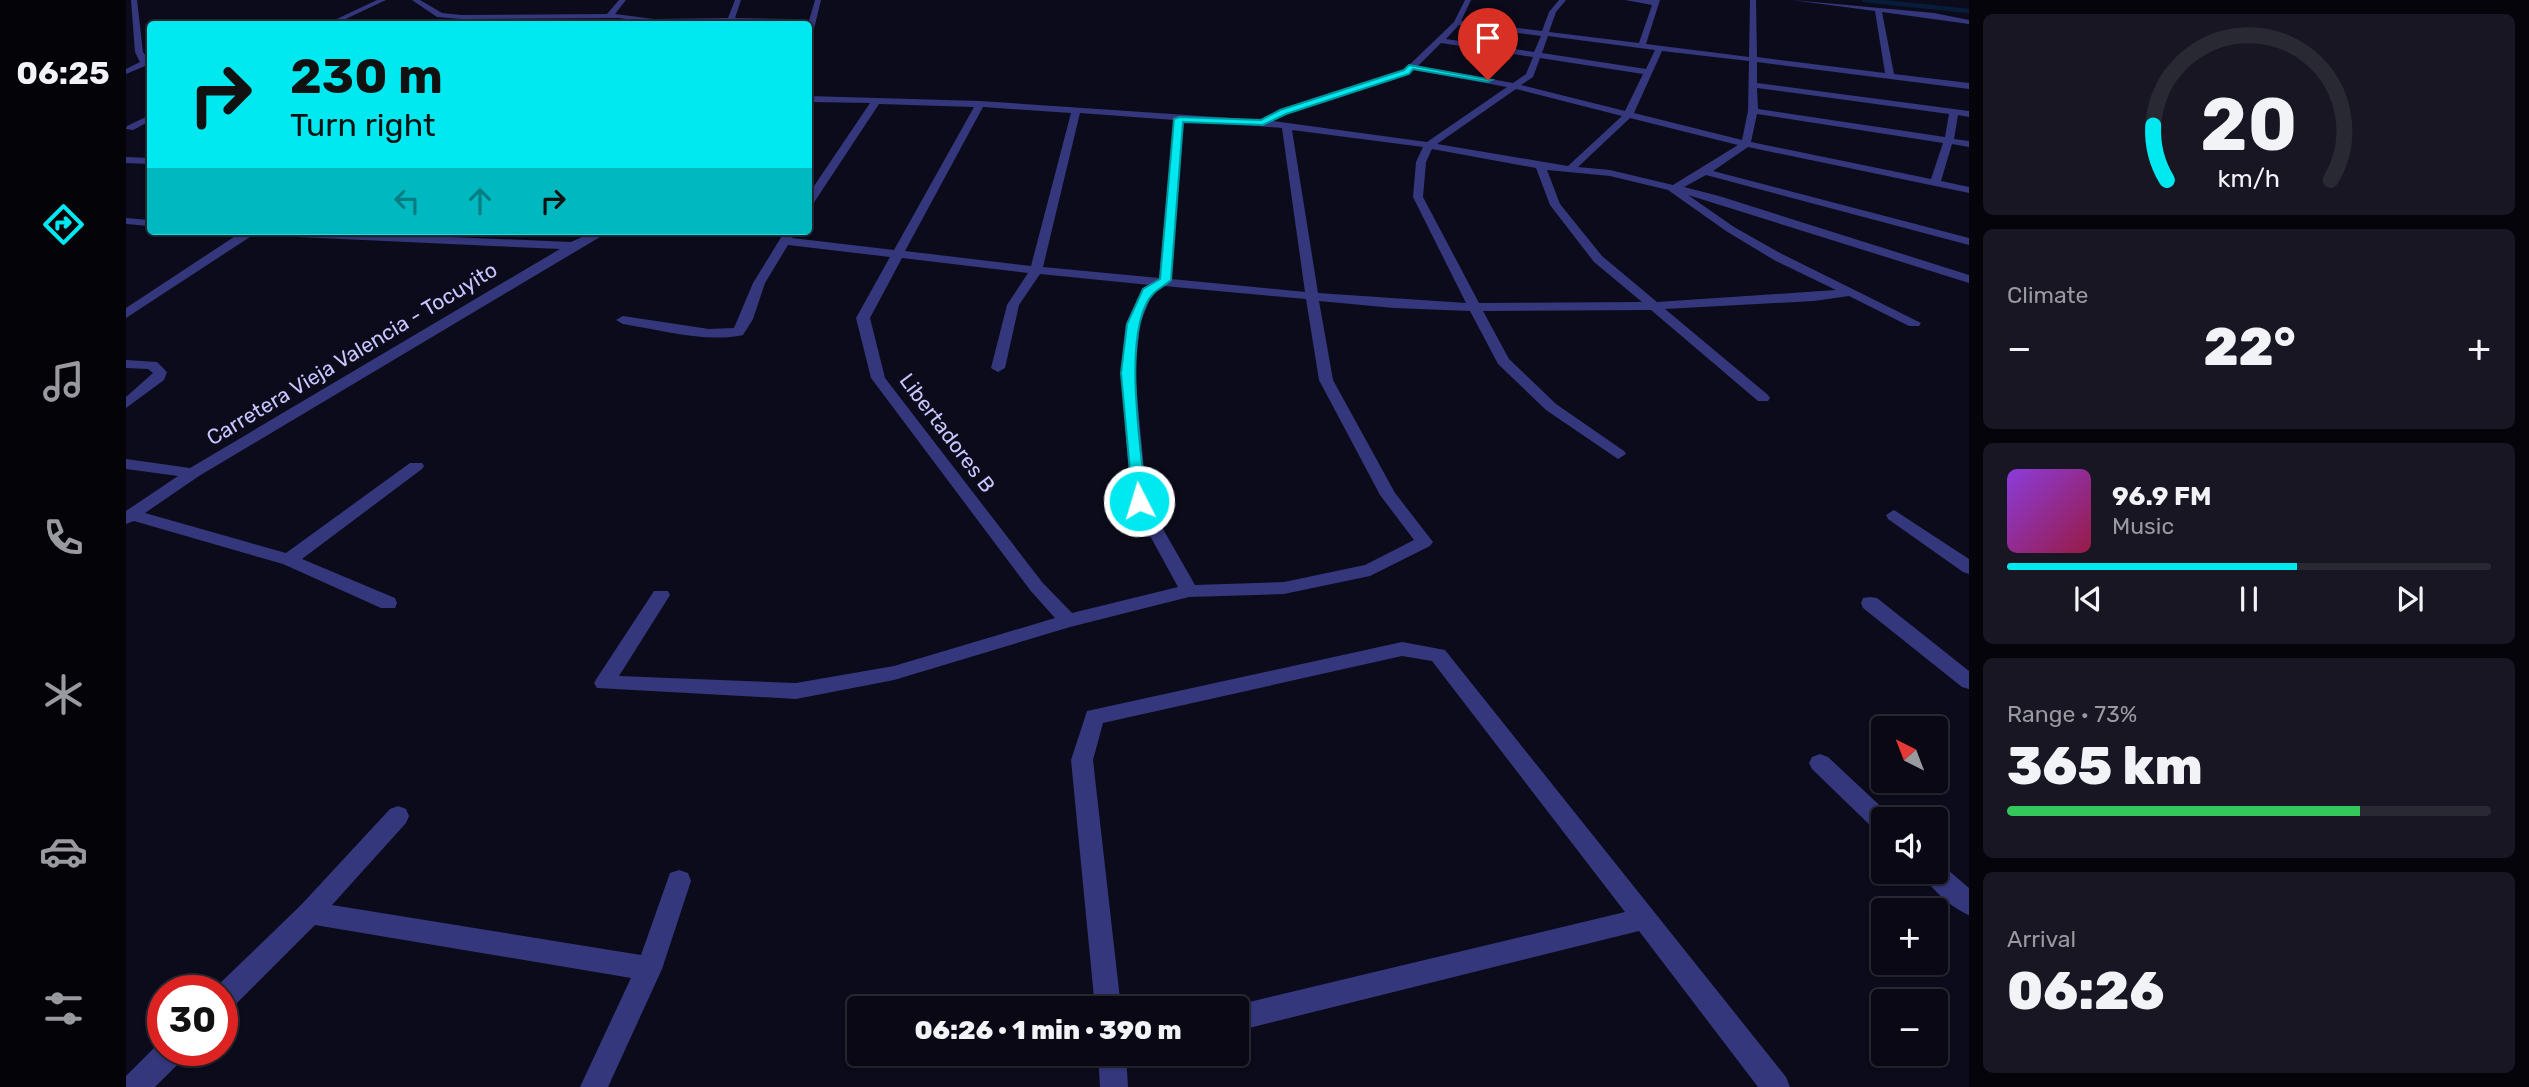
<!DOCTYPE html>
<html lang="en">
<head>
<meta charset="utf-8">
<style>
	body { margin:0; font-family:Rubik,sans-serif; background:#171622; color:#f1f3f6; height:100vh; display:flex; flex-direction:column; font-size:26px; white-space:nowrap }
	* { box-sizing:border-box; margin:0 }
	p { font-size:23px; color:#999aa0 }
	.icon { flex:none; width:38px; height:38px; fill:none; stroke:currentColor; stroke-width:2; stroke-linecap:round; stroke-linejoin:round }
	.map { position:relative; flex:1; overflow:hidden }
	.sheet { display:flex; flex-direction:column; gap:14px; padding:14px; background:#05040b; width:560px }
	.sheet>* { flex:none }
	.hud { position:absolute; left:21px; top:21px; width:665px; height:214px; border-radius:7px; box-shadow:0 2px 5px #0004,0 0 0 2px #292934; background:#00e8f0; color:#111; overflow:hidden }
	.needle { width:46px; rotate:318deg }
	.controls { position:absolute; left:1745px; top:716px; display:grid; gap:14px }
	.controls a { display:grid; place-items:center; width:77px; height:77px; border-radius:7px; background:#090814; box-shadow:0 2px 5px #0004,0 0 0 2px #292934; font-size:35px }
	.speed { position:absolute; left:21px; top:975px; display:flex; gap:14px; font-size:35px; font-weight:700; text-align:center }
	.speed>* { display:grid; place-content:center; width:91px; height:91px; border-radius:50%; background:#090814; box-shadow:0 2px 5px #0004,0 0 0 2px #292934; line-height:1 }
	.speed .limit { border:10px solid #d22; background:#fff; color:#111 }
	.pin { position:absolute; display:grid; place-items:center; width:60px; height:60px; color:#fff; margin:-72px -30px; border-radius:50% 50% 50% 0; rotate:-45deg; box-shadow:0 0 7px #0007 }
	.pin .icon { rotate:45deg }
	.me { position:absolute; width:77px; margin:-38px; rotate:355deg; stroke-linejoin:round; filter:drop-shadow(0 0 5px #0008) }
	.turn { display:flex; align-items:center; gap:24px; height:147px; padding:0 28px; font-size:32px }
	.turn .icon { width:91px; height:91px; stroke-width:2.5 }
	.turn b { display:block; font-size:49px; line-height:60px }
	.lanes { display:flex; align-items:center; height:66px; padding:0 28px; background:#0003; justify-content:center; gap:35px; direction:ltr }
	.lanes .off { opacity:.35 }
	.big { font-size:52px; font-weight:800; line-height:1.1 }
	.sheet .widget { flex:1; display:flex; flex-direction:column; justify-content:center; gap:10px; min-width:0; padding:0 24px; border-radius:10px; background:#171622 }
	.sheet .dial { align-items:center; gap:0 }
	.dial svg { height:182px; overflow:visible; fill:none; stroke:#292934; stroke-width:7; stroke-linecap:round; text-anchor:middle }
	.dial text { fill:#f1f3f6; stroke:none }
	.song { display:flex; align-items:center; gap:21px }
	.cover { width:84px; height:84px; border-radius:10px; background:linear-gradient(135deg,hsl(270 70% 55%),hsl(340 70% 35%)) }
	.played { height:7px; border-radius:4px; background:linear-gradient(90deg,#00e8f0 60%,#292934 60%) }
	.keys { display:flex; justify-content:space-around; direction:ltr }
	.heat { display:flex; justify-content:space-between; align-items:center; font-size:38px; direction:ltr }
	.charge { height:10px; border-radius:5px; background:linear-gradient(90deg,#34c759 73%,#292934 0) }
	.trip { position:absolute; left:721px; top:996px; width:402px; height:70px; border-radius:7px; background:#090814; box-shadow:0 2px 5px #0004,0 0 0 2px #292934; font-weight:800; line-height:70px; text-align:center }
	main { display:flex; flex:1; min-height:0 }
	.tab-bar { display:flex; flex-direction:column; width:126px; justify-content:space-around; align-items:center; background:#040308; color:#999aa0 }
	.tab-bar .icon { width:49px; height:49px }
	.tab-bar .current { color:#00e8f0 }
	.tab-bar b { font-size:32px; color:#f1f3f6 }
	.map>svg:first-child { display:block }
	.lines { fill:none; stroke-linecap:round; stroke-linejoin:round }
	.stream { stroke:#071c38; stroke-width:4.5 }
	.minor { fill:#34377c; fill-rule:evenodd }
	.route { fill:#00e8f0; stroke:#00979c; stroke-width:2 }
	.labels { text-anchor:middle; stroke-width:7; stroke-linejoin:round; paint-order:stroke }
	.street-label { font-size:21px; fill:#c8c5ff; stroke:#0c0b1b }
</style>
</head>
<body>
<main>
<nav class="tab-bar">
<b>06:25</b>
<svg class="icon current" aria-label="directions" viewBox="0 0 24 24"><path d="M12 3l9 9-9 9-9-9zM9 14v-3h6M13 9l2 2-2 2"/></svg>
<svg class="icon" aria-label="music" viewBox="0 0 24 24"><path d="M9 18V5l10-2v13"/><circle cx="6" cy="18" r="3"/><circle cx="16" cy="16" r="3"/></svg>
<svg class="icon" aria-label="phone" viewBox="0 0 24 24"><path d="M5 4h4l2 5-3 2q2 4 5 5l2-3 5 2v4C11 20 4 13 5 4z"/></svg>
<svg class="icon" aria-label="climate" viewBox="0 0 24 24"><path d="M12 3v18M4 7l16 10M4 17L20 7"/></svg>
<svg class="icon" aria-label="car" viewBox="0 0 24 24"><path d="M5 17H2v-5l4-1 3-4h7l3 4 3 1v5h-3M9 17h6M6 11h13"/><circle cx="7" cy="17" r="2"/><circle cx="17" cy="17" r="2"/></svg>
<svg class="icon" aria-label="filters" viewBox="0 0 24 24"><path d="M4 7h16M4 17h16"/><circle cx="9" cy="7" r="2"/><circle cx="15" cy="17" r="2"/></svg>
</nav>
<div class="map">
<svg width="1843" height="1087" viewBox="0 0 1843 1087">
	<rect width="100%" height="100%" fill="#0c0b1b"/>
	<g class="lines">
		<path class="stream" d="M1738,0L1843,11"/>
		<path class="minor" d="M5,0H11L17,52L24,62V67L19,66L0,74V69L14,62L9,52Z
			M251,0H260L209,24H200Z
			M286,0H294L316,13L335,15L481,14L493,0H500L489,14L528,19L602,18L609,0H615L609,18L665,19L528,23L493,18L335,19L311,17Z
			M689,0H695L686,37L682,39V24Z
			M1339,0H1345L1335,21L1416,31L1423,12L1433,0H1440L1430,12L1423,32L1513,43L1526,5L1499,0H1534L1520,44L1623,57L1624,0H1630L1631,57L1759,73L1749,11L1666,0L1808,13L1843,20V24L1756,12L1768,74L1843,83V89L1631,62V83L1843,111V117L1832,115L1828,139L1843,141V147L1826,144L1815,181L1843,187V193L1622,147L1587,171L1843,238V245L1580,175L1558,187L1593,196L1843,275V283L1562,195L1608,227L1656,254L1795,323L1793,326H1783L1723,296L1688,301L1539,309L1642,395L1644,398L1642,401H1632L1525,310L1357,311L1383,359L1430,404L1498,451L1500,454L1492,459L1420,410L1372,364L1344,311L1268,308L1193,301L1207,380L1269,493L1307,542L1304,546L1244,576L1158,594L1063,597L944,627L768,680L670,699L471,688L468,683L471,678L528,591H542L544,595L493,676L670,683L768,666L929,618L904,590L745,378L730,318L764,257L662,245L639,283L627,319L617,335C579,343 535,330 497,324L490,320L497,316L583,329L608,328L627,283L659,231H671L666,238L768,250L848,107L753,104L687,204L682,207V195L744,103L682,102V96L854,101L1135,120L1154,110L1278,70L1328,22ZM1333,25L1415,36L1408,52L1320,39ZM1422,36L1529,50L1520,69L1416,53ZM1315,43L1407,57L1400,74L1387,83L1292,66ZM1536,51L1623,61L1622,111L1616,140L1508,113ZM1414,58L1517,74L1499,111L1395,85L1407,77ZM1288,70L1381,87L1301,142L1147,121L1160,114L1284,74ZM1631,88L1823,114L1819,137L1632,109ZM1390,89L1496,116L1442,166L1311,144ZM857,107L945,113L905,266L779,251ZM954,113L1048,120L1033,278L917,267ZM1631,114L1817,143L1805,179L1625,142ZM1504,118L1612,145L1547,185L1484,170L1452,167ZM1058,120L1156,128L1179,292L1045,279ZM1166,130L1297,147L1290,162L1287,197L1340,303L1192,293ZM1306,149L1410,168L1424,205L1468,262L1516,302L1353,303L1297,197L1300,162ZM1421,170L1484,176L1542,190L1600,231L1648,260L1710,290L1531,302L1476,256L1434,204ZM776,258L902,273L881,305L865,368L872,372L879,368L893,305L914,274L1024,285L1015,292L1000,324L995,373L1005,501L1052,587L946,613L916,582L759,378L744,318ZM1038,286L1180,299L1193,380L1254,495L1288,540L1239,565L1158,582L1069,585L1021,501L1009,373L1014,324L1026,294Z
			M24,115V121L7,130L0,129L1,126Z
			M0,157L24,158V164L0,163Z
			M0,218L24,220V226L0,224Z
			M117,231H182L445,242L469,231H484L73,476L19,513L160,553L284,463H296L298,466L296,469L176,559L269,598L271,603L269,608H255L157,564L8,521L0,524V511L52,476L0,469V459L64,468L434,249L127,235L0,318V308Z
			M0,360L31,362L41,372L38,380L0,408V397L27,373L22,369L0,368Z
			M1768,510L1843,559V574L1837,572L1762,519L1760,515Z
			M1744,597L1751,598L1843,671V689L1836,687L1737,608L1735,603L1737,598Z
			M1276,642L1319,650L1660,1077L1664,1087H1632L1513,931L1111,1031V1008H1103L1111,1005L1499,912L1306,661L1276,656L977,723L967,760L995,1008H969L945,760L961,711Z
			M1694,754L1702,757L1765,816L1767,819H1757V833L1749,830L1686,769L1683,763L1686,757Z
			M272,806L280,809L283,816L280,823L206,905L515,955L544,873L553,870L562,873L565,881L536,969L482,1087H454L505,978L189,925L105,1009L96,1013V990H87L175,905L264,809Z
			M1810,862L1816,865L1843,888V915C1827,909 1802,887 1796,872H1810Z
			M36,1040L37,1050H60L56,1060L29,1087H0V1076Z
			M972,1054H1000L1002,1087H974Z"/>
	</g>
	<path class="route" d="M1283,65L1366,80L1362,82L1287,69L1283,74L1160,114L1137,125L1057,122L1045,280C1040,285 1033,288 1028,293C994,326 1016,455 1020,501L1018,504H1007L995,373L1001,324L1017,289L1034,279L1048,119L1053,117L1135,120L1154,110L1278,70Z"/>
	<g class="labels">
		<g class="street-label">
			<text transform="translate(226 354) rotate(-31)" y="7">Carretera Vieja Valencia - Tocuyito</text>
			<text transform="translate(821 433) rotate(53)" y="7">Libertadores B</text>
		</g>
	</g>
</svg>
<div class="controls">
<a><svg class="needle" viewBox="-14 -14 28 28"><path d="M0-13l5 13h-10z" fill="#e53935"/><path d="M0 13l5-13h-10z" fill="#999aa0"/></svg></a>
<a><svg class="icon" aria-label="sound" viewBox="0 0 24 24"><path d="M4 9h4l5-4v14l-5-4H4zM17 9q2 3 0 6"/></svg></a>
<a>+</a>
<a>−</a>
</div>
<div class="speed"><div class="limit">30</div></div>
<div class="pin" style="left:1362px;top:80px;background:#d93025"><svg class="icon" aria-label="arrive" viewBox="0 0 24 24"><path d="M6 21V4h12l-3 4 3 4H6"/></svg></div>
<svg class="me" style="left:1013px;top:501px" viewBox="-20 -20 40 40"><circle r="17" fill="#00e8f0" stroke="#fff" stroke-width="3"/><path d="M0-11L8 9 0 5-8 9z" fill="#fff"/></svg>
<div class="trip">06:26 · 1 min · 390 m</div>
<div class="hud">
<div class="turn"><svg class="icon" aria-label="right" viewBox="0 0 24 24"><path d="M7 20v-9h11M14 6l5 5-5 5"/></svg><div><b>230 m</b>Turn right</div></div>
<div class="lanes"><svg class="icon off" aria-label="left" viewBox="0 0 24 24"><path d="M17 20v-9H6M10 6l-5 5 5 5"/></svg><svg class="icon off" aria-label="ahead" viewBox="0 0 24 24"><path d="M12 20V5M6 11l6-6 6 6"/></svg><svg class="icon" aria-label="right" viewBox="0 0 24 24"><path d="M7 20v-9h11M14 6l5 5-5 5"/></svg></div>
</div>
</div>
<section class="sheet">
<div class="widget dial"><svg viewBox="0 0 100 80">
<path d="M14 69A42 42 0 1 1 86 69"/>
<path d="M14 69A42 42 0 0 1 8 45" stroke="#00e8f0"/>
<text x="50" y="56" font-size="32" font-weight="700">20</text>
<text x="50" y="72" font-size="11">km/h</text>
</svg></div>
<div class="widget"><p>Climate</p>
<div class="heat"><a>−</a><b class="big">22°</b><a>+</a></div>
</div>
<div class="widget">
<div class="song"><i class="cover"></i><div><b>96.9 FM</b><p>Music</p></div></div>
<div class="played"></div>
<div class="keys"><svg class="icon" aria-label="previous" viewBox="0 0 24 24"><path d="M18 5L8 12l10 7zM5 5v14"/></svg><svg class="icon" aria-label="pause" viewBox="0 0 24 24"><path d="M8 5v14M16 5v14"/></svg><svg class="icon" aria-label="next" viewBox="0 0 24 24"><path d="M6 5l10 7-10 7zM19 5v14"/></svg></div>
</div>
<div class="widget"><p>Range · 73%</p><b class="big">365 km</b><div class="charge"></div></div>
<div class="widget"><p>Arrival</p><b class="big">06:26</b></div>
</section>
</main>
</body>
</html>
